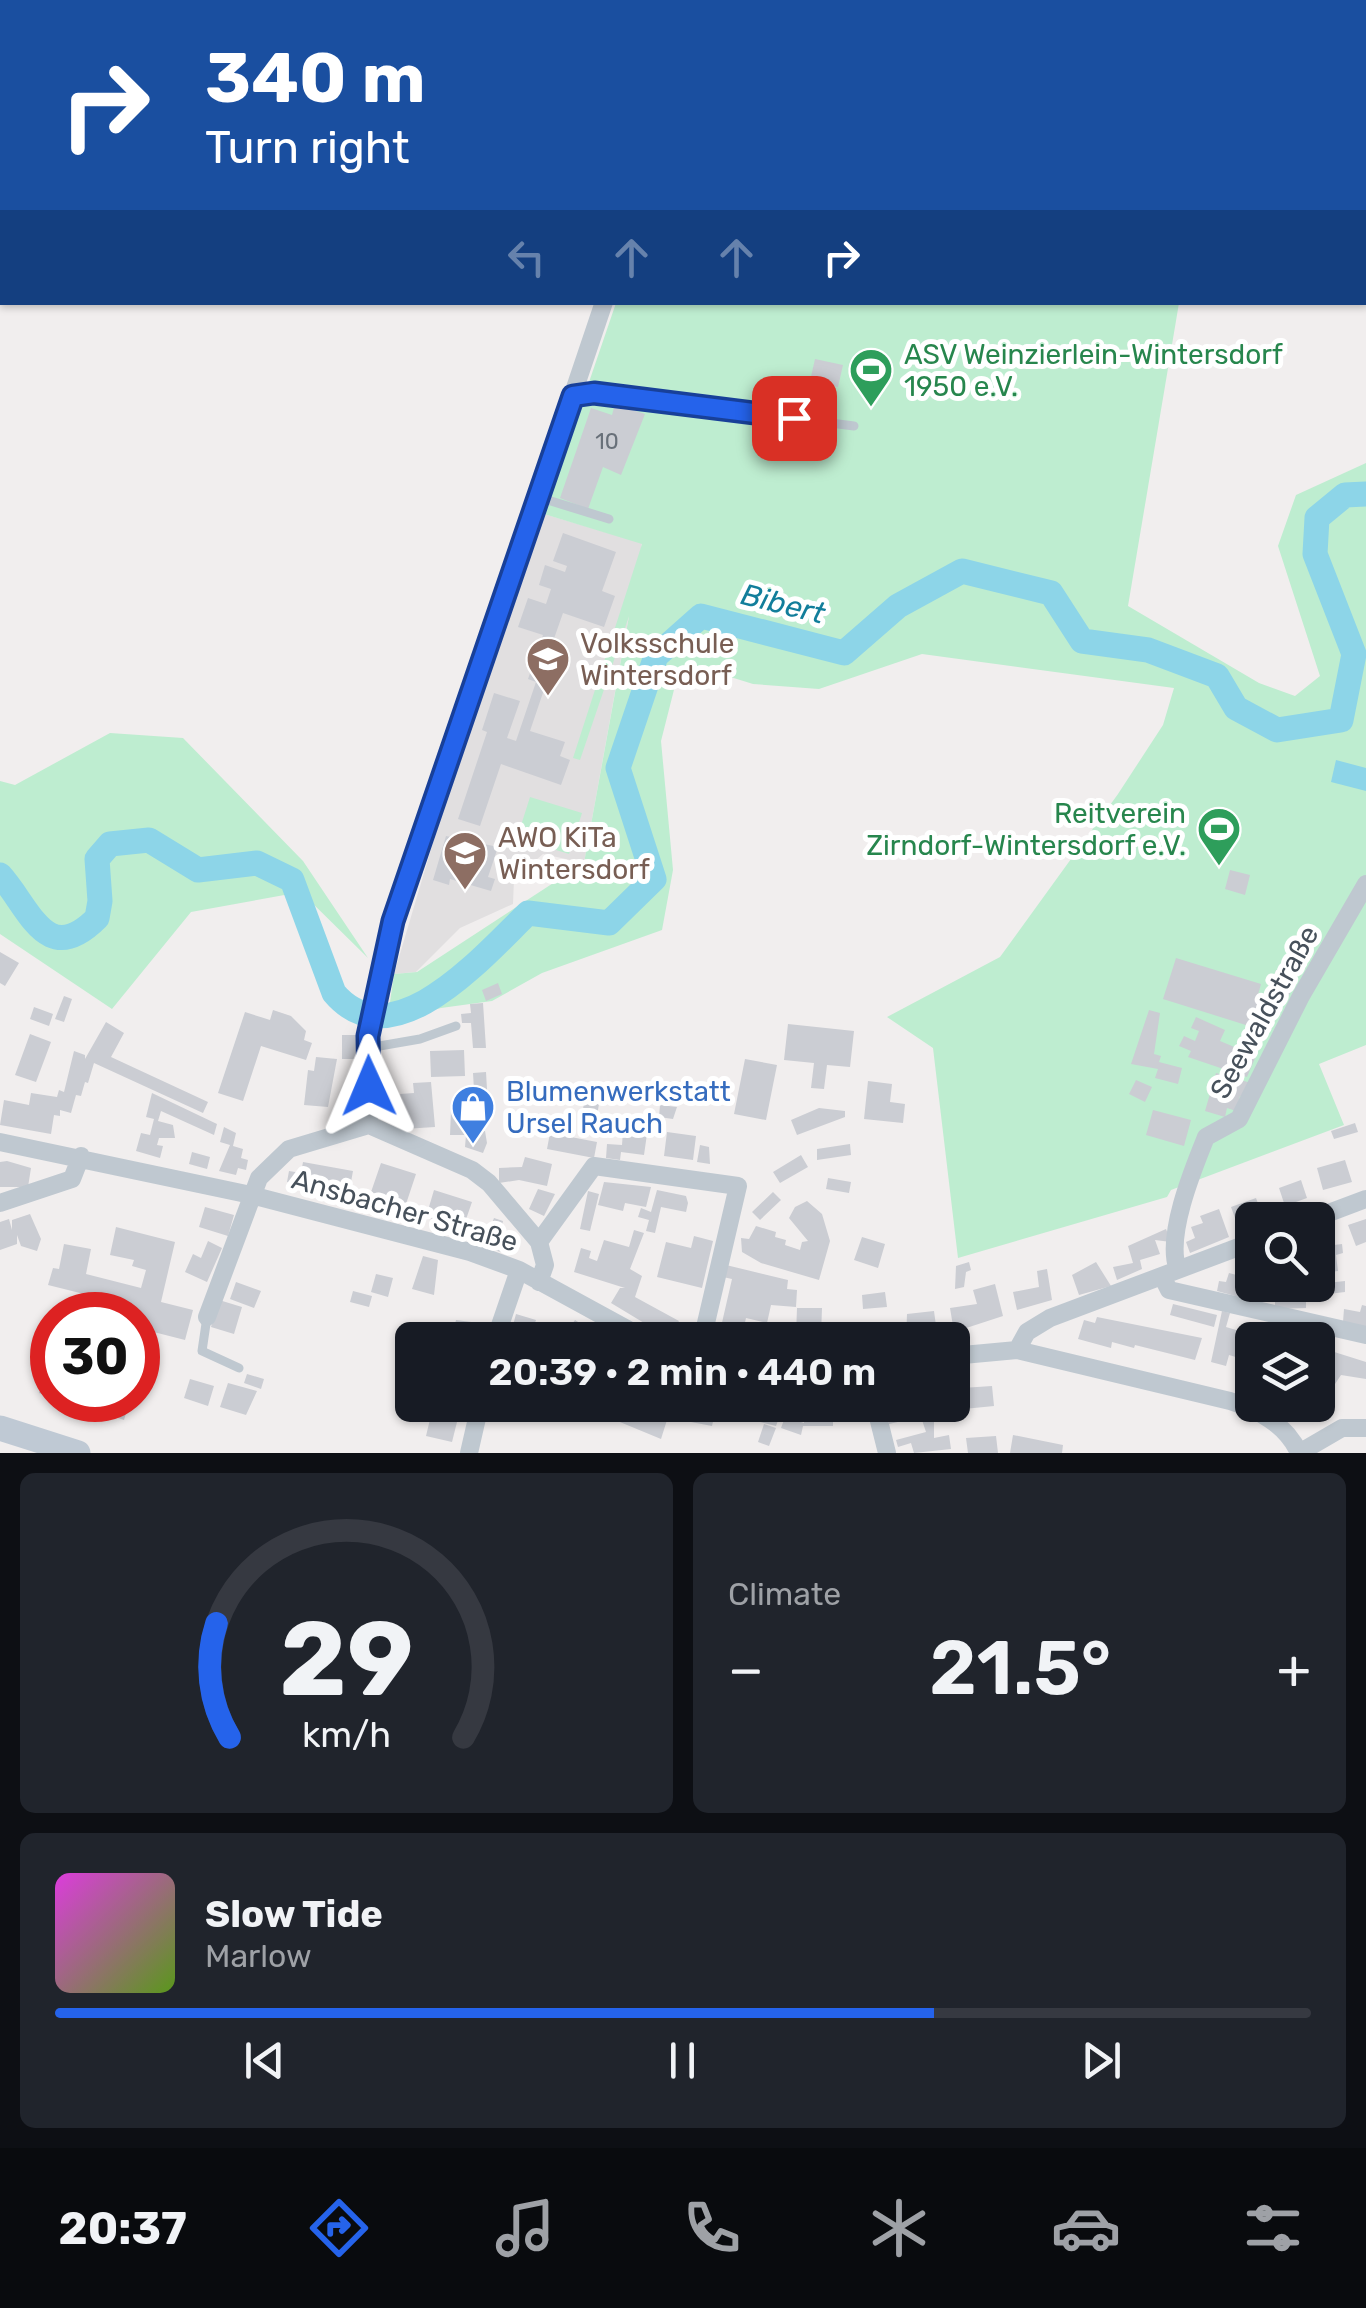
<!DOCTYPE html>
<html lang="en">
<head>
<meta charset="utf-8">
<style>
	body { margin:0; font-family:Rubik,sans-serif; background:#20242c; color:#f1f3f6; height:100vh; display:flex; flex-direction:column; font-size:38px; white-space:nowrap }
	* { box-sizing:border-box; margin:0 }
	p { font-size:32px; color:#9ea1a6 }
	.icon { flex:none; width:55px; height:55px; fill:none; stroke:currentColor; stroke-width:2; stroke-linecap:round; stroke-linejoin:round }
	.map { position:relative; height:1453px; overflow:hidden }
	.panel { display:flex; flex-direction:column; gap:20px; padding:20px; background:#0d0f14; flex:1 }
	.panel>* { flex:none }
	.banner { position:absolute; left:0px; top:0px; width:1368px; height:305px; box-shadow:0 2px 8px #0004; background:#1a4fa0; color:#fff; overflow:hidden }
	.tools { position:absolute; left:1235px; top:1202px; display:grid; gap:20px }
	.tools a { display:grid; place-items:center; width:100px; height:100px; border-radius:15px; background:#171b24; box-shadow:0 2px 8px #0004; font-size:50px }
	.speed { position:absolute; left:30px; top:1292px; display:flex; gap:20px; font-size:50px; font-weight:700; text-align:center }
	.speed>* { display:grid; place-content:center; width:130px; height:130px; border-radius:50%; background:#171b24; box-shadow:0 2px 8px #0004; line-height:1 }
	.speed .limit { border:15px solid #d22; background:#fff; color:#111 }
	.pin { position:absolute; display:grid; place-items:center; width:85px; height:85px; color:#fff; margin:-42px; border-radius:20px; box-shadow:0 5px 15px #0006 }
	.me { position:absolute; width:110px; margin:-55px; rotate:359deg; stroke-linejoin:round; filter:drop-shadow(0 0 8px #0008) }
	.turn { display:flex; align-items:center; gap:35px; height:210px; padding:0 40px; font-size:45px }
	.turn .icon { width:130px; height:130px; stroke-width:2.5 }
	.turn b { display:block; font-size:70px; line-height:85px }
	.lanes { display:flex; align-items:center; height:95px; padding:0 40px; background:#0003; justify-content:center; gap:50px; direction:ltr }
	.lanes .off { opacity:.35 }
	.big { font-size:75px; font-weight:600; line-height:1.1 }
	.panel .card { flex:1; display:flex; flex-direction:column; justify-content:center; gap:15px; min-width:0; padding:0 35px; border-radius:15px; background:#20242c }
	.panel .dial { align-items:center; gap:0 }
	.dial svg { height:260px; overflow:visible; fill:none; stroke:#363941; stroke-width:7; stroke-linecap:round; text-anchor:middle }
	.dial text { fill:#f1f3f6; stroke:none }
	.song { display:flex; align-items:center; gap:30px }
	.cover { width:120px; height:120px; border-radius:15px; background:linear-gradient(135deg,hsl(300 70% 55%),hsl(90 70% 35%)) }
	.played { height:10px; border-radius:5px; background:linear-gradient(90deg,#2563eb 70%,#363941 70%) }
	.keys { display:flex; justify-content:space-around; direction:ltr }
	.heat { display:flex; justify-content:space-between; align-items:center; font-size:55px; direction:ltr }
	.panel .tiles { flex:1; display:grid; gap:20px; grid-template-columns:1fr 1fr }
	.card:last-child { grid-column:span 2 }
	.trip { position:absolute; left:395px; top:1322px; width:575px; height:100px; border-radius:15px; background:#171b24; box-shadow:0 2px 8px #0004; font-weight:600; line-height:100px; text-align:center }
	.tab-bar { display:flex; height:160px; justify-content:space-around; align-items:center; background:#090b0e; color:#9ea1a6 }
	.tab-bar .icon { width:70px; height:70px }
	.tab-bar .selected { color:#2563eb }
	.tab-bar b { font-size:45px; color:#f1f3f6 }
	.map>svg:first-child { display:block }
	.education { fill:#e1dfe0 }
	.green { fill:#beedd0 }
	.water { fill:#8dd5e8 }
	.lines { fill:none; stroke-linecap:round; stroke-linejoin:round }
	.river { stroke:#8dd5e8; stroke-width:25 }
	.building { fill:#cbcdd3 }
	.lane { stroke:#bfc8d0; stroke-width:9 }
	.street { stroke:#bfc8d0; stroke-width:18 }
	.secondary { stroke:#bfc9d4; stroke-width:25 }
	.route-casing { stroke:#184099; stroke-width:25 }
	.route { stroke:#2563eb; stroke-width:18 }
	.labels { text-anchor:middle; stroke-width:10; stroke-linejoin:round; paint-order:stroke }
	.number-label { font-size:22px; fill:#687079 }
	.leisure-label { font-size:28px; fill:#27864d; stroke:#fff; text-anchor:start }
	.education-label { font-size:28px; fill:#785e54; stroke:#fff; text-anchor:start }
	.street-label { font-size:28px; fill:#47515b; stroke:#fff }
	.shop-label { font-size:28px; fill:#366cbe; stroke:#fff; text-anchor:start }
	.water-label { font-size:30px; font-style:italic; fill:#127e9b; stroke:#fff }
</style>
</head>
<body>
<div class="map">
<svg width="1366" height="1453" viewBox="0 0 1366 1453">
	<rect width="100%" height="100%" fill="#f1eeee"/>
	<path class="education" d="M544,514L642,543L584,863L543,854L514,879L513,904L460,928L416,972L394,974L438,826Z"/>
	<path class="green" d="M747,0H1348L1349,2H767Z
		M616,303H1179L1128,606L1259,683L1295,696L1320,676L1278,546L1296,495L1366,463V1045L1319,1064L1344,1125L1171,1190L1167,1197L958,1258L933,1048L887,1017L1000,957L1118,794L1163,725L1174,688L922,654L819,689L753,684L695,666L678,674L661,741L673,870L662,930L542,973L492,1001L441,1008L387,1023L394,974L417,972L584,863L629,616L580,760L573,758L642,544L544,514Z
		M110,733L183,738L303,861L368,958L301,892L191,912L112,1009L0,934V781L15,785Z
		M530,797L582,813L569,854L517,838Z"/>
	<path class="water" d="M1336,760L1366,768V791L1331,782Z"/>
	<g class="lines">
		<path class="river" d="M0,875C30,908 46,969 97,918L100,901L97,859L110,844L149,840L198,870L257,863L292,880L334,993C393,1063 486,953 528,913L609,923L654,879L618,768L656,656L701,616L844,653L898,606L962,571L1051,593L1082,641L1148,650L1217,676L1236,708L1277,730L1341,720L1354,654L1315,554L1317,518L1345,495L1366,494"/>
	</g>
	<path class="building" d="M815,359L843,365L838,387L810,381Z
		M615,404L645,414L621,475L603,467L588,509L560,498L591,408L612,415Z
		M563,533L616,552L602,591L615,596L604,627L563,613L544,667L551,669L530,731L565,742L560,756L570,760L561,785L501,764L480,826L458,819L487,732L482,730L494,693L520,701L507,738L516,741L536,682L528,679L543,635L518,627L528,598L546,604L551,589L539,585L545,565L565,572L567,566L553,561Z
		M446,836L498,847L488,877L495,879L491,891L450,879L449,885L433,880Z
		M1230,870L1250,875L1245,895L1225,889Z
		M0,952L19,963L5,986L0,983Z
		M1176,958L1261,984L1256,1002L1272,1007L1265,1031L1163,999Z
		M1276,970L1296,977L1287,1001L1268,994Z
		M498,983L502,994L486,1001L482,990Z
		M64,996L72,999L64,1022L55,1019Z
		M483,1003L486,1048H473L471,1023H462L461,1014L471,1013L470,1004Z
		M34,1007L53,1014L49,1026L30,1019Z
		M273,1010L291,1016L306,1031L304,1040L312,1043L306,1060L261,1046L243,1101L218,1093L245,1012L270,1020Z
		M1149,1010L1160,1013L1154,1054L1161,1056L1159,1062L1182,1068L1178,1084L1155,1078L1158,1069L1131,1064Z
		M1196,1017L1225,1030L1220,1041L1256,1056L1247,1077L1188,1057L1191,1051L1179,1046L1184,1036L1195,1041L1199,1031L1191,1028Z
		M106,1022L124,1033L111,1057L208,1102L203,1113L94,1063L88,1083L85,1082L81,1096L76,1095L71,1113L60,1110V1116L54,1115L51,1134L0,1125L4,1100L29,1105L31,1093L57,1097L59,1090L64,1092L74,1051L85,1055V1059Z
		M788,1024L854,1031L850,1067L827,1065L824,1089L811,1088L814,1063L784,1060Z
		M30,1034L51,1042L36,1082L15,1075Z
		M342,1035H357L358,1059H342Z
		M464,1050L465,1076L431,1077L430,1051Z
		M316,1057L337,1059L328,1107L304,1105L308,1070L314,1071Z
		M745,1059L777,1065L766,1120L734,1114Z
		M486,1072L488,1107H475L473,1073Z
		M1216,1073L1251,1083L1246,1097L1240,1096L1236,1111L1227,1108L1225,1117L1205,1111Z
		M1136,1080L1152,1087L1145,1102L1129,1094Z
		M868,1081L892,1084L890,1102L905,1104L903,1123L864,1119Z
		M431,1082L435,1127L404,1129L400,1094L414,1093L413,1083Z
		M152,1093L217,1124L214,1135L161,1111L158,1121L173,1125L175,1138H159L157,1145L163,1146L160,1158L136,1151L141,1133L150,1135L154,1119L146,1117Z
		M584,1102L599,1104L595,1127L581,1124Z
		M660,1105L677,1107L673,1119L659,1117Z
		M819,1108L845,1111V1117L797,1135L791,1120Z
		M1153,1110L1191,1120L1184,1146L1146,1135Z
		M451,1111L479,1112L478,1130L485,1131L487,1143L483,1153L465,1147L466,1135H450Z
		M1355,1123L1358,1132L1334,1139L1331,1131Z
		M224,1127L236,1133L233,1146L243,1149L241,1158L248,1160L246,1170L238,1168L236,1175L219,1171L230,1145L220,1142Z
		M623,1131L647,1134L644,1155L621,1152L620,1160L606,1158L607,1144L622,1145Z
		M667,1132L696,1136L693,1160L664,1156Z
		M550,1133L597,1142L594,1158L547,1149Z
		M850,1144L851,1155L817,1160V1149Z
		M700,1145L709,1147L710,1164L697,1162Z
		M192,1152L210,1157L207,1169L189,1164Z
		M801,1155L808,1167L780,1183L773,1172Z
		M525,1157L552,1164L547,1186L519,1180L499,1183V1168L522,1167Z
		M1345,1160L1352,1182L1323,1190L1317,1168Z
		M7,1161L31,1168L28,1187H0V1162Z
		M303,1162L353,1171L349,1193L287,1182L289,1171L301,1173Z
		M381,1163L416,1174L406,1204L371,1192Z
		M828,1178L851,1182L849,1193L826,1189Z
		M1301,1180L1307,1198L1285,1206L1279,1188Z
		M604,1182L651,1187L646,1207L625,1203L623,1211L598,1205Z
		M538,1189L555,1194L544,1216L529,1209Z
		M434,1190L472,1202L463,1228L426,1217Z
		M657,1190L686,1196L688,1203L686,1212L661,1207L655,1233L646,1231L649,1220L638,1217L641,1208L651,1212Z
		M588,1191L599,1194L590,1231L580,1229Z
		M773,1192L781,1200L760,1220L752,1212Z
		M1256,1198L1264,1220H1252L1239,1229L1231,1207Z
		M807,1201L822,1214L830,1241L819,1280L761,1263L742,1252L741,1238L749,1239L756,1226L776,1232L775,1237L786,1240L785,1245L800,1250L802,1242L808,1241L789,1218L795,1207Z
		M205,1207L234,1215L228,1236L199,1227Z
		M1219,1209L1229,1237L1190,1253L1186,1242L1195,1238L1191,1227L1203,1223L1200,1216Z
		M30,1214L41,1239L37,1251L21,1246L17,1235V1244L0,1250V1222L9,1219L12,1230V1220Z
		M494,1218L503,1221L501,1229L517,1234L508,1254L483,1247Z
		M1366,1219V1242L1356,1246L1348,1225Z
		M116,1227L175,1242L161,1302L193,1310L185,1340L138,1328V1315H105L112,1301L48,1285L53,1268L59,1269L64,1244L91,1249L86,1274L141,1288L146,1270L132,1266L134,1260L110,1255Z
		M1166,1229L1171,1242L1155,1240L1160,1254L1140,1260L1142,1269L1117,1280L1113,1267L1133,1263L1128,1246Z
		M634,1230L644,1233L630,1269L642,1276L635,1297L679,1321L669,1338L611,1303L620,1288H625L574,1272L581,1248L591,1251L589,1258L597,1261L604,1240L629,1247Z
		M1332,1235L1334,1245L1342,1244L1343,1253L1336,1255L1338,1271L1322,1273L1318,1237Z
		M694,1236L713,1241L702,1288L657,1277L666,1242L691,1248Z
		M862,1237L885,1244L878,1268L854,1260Z
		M208,1241L222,1248L207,1282L185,1272L193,1254L201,1258Z
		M423,1256L438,1260L434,1295L412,1289Z
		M969,1262L971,1270L966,1272L964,1287L955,1289L956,1266Z
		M1096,1262L1111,1286L1079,1295L1072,1275Z
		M726,1265L788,1280L787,1289L797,1290L796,1307L771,1305L767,1323L746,1318L741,1340H718L732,1279L723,1277Z
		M1047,1269L1052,1300L1017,1310L1013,1292L1039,1287L1037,1271Z
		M1229,1273L1252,1279L1246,1299L1217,1291L1219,1281L1226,1282Z
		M376,1274L393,1278L388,1297L371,1292Z
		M1345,1281V1292L1320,1295L1318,1284Z
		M236,1282L261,1291L254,1308L230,1299Z
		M995,1284L1003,1316L954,1332L950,1308L977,1304L973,1290Z
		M1306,1286V1308L1275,1309V1287Z
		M353,1291L372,1296L369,1307L350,1302Z
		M885,1292L887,1307L863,1309L862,1295Z
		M219,1300L242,1307L234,1334L211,1327Z
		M1173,1304L1217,1315L1214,1327L1170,1315Z
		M1362,1305L1366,1306V1327L1343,1322L1344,1309L1360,1312Z
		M797,1308H822L821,1335H796Z
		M934,1311L938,1340H906L907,1314Z
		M1222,1311L1230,1313L1226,1327L1267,1339L1252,1340V1352L1241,1349L1239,1358L1229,1355L1226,1366L1211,1362Z
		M516,1314L536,1320L529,1340H509Z
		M1097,1317L1202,1338L1195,1360L1135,1345L1134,1348L1112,1342L1111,1348L1078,1339L1084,1320L1095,1323Z
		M456,1320L479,1323L477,1339L451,1340Z
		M575,1320L606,1340H576L566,1333Z
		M1275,1326L1290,1330L1287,1340H1271Z
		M889,1328L891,1340H869L868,1331Z
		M1328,1350L1366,1362V1379L1341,1375L1335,1384L1323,1378Z
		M402,1359L412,1362V1382L397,1378Z
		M247,1374L264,1379L261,1389L244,1383Z
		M44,1376L52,1379V1397L39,1393Z
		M190,1379L214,1386L208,1406L184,1398Z
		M228,1383L257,1391L246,1415L220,1407Z
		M992,1386L994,1406L964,1409L962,1388Z
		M64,1400H118L129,1403L124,1420Z
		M620,1405H650L647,1414L667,1420L661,1439L615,1420Z
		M730,1405H746L780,1415L776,1426L743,1418L742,1422L727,1419Z
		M804,1405H833V1426H803L801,1435L781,1428L785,1417L804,1423Z
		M917,1405L920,1417L889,1424L885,1406Z
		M432,1411L458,1418L452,1442L426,1436Z
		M693,1412L714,1417L712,1426L691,1422Z
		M934,1417V1438L949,1435L951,1449L914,1453L911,1443L898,1447L896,1440L926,1432L922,1420Z
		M764,1424L776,1428L769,1446L758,1442Z
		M1013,1435L1063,1445L1062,1453H1010Z
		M996,1436L998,1453H968L966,1438Z"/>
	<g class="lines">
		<path class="lane" d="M573,395L594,393L854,426
			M538,497L609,519
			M368,1048L420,1039L456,1026
			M207,1317L202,1351L239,1368"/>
		<path class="street" d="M702,2L703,0
			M369,1125L368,1037L381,963L604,302
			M0,1142L251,1195L470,1252L519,1270L647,1340
			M0,1203L72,1179L81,1156
			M1310,1220L1366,1199
			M539,1242L594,1166L738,1186L702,1340
			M1178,1270C1165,1237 1193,1169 1206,1137L1239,1119L1301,996L1366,884
			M1162,1276L1169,1290L1366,1335
			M207,1317L259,1178L289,1149L369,1125L472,1170L489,1183L539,1242L545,1265L539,1282
			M495,1340L519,1270
			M1017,1350L1027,1332L1050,1318L1252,1242
			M952,1356L1017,1350L1230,1401C1258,1410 1286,1424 1299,1453
			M875,1405L887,1453
			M469,1453L480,1405
			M1299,1453L1342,1428H1366"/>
		<path class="secondary" d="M0,1428L78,1453"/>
	</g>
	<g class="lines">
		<defs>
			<path id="route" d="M369,1086L368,1036L393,921L573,396L594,393L794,418"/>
		</defs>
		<use href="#route" class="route-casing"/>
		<use href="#route" class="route"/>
	</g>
	<defs>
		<symbol id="stadium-pin" viewBox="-11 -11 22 30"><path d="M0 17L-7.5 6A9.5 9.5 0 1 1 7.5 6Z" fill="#2e9e5b" stroke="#fff"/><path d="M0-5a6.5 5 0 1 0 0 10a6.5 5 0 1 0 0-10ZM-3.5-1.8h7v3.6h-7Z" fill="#fff"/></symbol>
		<symbol id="school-pin" viewBox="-11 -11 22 30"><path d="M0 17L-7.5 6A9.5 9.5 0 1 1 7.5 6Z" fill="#8d6e63" stroke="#fff"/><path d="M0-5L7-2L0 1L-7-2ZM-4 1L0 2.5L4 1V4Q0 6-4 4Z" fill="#fff"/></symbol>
		<symbol id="shop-pin" viewBox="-11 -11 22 30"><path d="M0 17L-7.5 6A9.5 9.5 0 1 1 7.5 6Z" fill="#3f7fe0" stroke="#fff"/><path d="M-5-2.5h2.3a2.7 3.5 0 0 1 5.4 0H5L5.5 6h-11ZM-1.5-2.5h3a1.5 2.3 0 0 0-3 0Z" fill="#fff"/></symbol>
	</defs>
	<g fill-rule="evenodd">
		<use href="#stadium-pin" x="846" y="345" width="50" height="68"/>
		<use href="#school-pin" x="523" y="634" width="50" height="68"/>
		<use href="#stadium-pin" x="1194" y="804" width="50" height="68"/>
		<use href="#school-pin" x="440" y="828" width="50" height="68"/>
		<use href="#shop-pin" x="448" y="1082" width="50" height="68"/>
	</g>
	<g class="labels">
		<g class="number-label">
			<text x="607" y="449">10</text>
		</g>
		<g class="leisure-label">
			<text x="904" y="364">ASV Weinzierlein-Wintersdorf<tspan x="904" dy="32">1950 e.V.</tspan></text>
			<text x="1186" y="823" text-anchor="end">Reitverein<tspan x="1186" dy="32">Zirndorf-Wintersdorf e.V.</tspan></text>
		</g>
		<g class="education-label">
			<text x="580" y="653">Volksschule<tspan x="580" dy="32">Wintersdorf</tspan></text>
			<text x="498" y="847">AWO KiTa<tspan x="498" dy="32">Wintersdorf</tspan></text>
		</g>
		<g class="street-label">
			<text transform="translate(1264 1012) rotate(-61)" y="10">Seewaldstraße</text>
			<text transform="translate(405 1210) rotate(16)" y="10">Ansbacher Straße</text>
		</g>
		<g class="shop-label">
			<text x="506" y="1101">Blumenwerkstatt<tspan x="506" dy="32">Ursel Rauch</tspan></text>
		</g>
		<g class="water-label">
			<text transform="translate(783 604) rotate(14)" y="10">Bibert</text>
		</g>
	</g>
</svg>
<div class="tools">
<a><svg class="icon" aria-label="search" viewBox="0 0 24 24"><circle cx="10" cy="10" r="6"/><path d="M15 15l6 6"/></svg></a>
<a><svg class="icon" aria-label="layers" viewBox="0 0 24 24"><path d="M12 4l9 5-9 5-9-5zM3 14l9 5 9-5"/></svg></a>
</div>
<div class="speed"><div class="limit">30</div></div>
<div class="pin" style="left:794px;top:418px;background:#d93025"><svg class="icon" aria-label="arrive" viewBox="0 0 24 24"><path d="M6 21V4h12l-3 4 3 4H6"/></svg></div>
<svg class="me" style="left:369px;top:1086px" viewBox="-20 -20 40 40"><path d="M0-17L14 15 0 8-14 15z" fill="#2563eb" stroke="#fff" stroke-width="4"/></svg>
<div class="trip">20:39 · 2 min · 440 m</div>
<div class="banner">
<div class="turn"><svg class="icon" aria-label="right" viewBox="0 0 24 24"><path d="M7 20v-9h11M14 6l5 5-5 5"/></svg><div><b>340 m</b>Turn right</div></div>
<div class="lanes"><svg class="icon off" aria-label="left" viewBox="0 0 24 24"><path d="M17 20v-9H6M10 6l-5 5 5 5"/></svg><svg class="icon off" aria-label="ahead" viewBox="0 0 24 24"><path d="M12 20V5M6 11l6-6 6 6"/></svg><svg class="icon off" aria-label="ahead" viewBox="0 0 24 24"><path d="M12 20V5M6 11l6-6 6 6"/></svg><svg class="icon" aria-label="right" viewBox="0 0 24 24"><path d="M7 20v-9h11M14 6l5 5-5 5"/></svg></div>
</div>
</div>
<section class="panel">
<div class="tiles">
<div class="card dial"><svg viewBox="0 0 100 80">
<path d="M14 69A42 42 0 1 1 86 69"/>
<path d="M14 69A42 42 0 0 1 10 34" stroke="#2563eb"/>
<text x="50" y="56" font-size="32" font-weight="700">29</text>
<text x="50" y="72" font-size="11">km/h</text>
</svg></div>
<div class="card"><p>Climate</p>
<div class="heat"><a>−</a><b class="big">21.5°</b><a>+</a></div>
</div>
<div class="card">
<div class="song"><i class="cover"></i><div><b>Slow Tide</b><p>Marlow</p></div></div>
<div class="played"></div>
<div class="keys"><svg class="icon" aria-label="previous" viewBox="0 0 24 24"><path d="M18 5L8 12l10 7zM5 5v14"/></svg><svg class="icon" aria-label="pause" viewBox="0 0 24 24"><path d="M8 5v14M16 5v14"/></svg><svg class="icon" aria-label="next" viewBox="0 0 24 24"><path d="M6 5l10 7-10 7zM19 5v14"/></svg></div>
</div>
</div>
</section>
<nav class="tab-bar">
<b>20:37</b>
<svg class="icon selected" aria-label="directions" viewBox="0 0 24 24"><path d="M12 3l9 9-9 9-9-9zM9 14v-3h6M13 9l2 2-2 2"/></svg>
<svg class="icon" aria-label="music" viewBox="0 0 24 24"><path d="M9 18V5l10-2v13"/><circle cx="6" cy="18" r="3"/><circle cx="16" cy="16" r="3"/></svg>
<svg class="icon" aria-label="phone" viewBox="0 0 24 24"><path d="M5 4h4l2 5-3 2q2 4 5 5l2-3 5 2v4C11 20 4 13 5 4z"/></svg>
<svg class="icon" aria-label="climate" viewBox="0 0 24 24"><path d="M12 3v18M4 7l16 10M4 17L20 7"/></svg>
<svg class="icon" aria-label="car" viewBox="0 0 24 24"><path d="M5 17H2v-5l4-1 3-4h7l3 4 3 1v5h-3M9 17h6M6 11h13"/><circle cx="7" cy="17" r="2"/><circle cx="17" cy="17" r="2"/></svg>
<svg class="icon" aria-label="filters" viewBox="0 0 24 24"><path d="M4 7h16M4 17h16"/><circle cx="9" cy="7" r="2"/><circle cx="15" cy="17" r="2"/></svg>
</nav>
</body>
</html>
